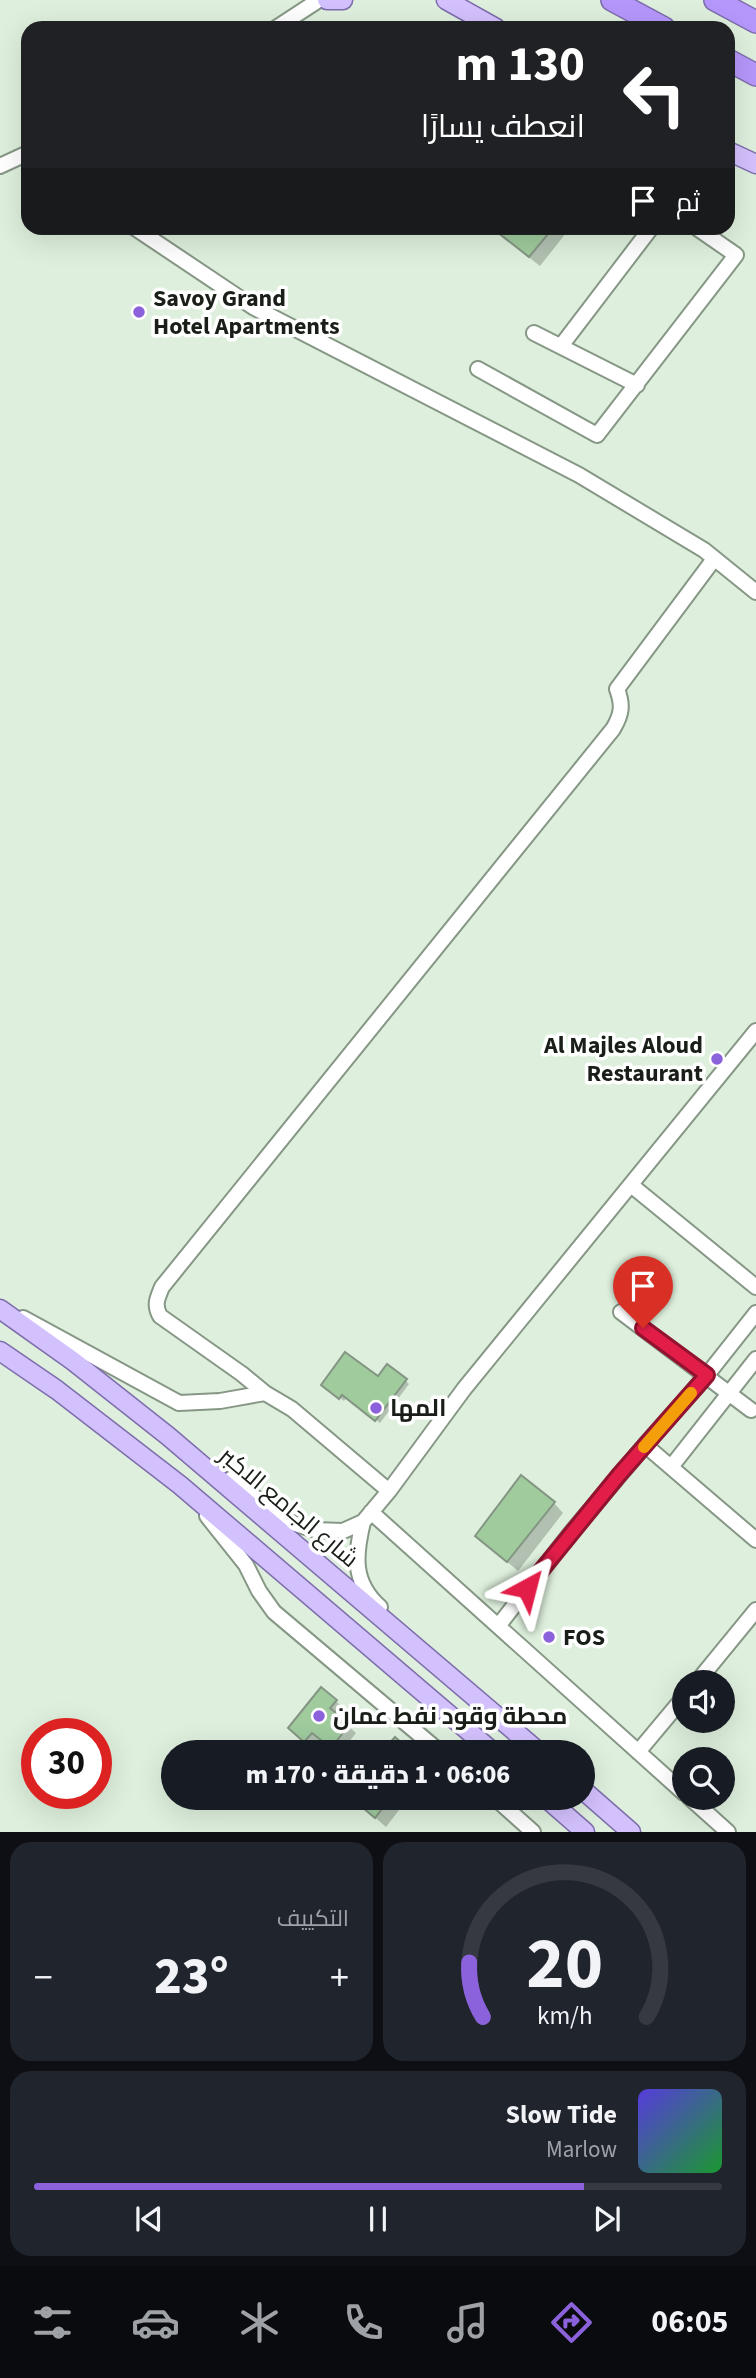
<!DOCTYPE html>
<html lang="ar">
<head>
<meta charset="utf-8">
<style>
	body { margin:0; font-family:"Source Sans 3",Cairo,sans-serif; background:#20242c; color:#f1f3f6; direction:rtl; height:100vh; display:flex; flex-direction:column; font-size:26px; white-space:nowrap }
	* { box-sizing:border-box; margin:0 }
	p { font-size:23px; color:#9ea1a6 }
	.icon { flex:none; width:38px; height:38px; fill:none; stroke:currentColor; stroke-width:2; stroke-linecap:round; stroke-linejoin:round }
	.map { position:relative; height:1832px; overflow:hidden; direction:ltr }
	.details { display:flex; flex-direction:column; gap:10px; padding:10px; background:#0d0f14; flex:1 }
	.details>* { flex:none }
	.banner { position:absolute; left:21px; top:21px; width:714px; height:214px; border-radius:21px; box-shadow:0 7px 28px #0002; direction:rtl; background:#202124; color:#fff; overflow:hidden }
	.buttons { position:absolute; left:672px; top:1670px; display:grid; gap:14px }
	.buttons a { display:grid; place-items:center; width:63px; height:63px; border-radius:50%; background:#171b24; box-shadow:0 7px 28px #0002; font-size:35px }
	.speed { position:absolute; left:21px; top:1718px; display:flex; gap:14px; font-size:35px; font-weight:700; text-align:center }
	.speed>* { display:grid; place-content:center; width:91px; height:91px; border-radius:50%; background:#171b24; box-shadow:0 7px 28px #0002; line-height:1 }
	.speed .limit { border:10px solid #d22; background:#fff; color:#111 }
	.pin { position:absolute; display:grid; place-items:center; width:60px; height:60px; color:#fff; margin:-72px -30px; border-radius:50% 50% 50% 0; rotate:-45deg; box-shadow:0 0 7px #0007 }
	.pin .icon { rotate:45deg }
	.me { position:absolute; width:77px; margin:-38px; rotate:38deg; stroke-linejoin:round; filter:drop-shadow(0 0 5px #0008) }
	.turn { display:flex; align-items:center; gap:24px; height:147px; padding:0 35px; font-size:32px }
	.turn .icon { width:91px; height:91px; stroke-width:2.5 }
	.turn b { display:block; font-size:49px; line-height:60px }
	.then { display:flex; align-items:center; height:66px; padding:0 35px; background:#0003; gap:14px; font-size:26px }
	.big { font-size:52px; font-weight:800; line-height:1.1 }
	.details .widget { flex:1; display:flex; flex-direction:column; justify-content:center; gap:10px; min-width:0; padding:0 24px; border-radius:21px; background:#20242c }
	.details .dial { align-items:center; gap:0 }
	.dial svg { height:182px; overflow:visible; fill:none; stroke:#363941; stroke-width:7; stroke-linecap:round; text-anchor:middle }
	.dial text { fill:#f1f3f6; stroke:none }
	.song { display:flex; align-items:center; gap:21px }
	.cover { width:84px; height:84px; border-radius:10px; background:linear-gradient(135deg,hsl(250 70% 55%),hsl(130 70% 35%)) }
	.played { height:7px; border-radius:4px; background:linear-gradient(90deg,#8c62dc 80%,#363941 80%) }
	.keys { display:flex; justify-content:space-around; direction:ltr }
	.heat { display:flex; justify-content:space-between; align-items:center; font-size:38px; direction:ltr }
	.details .tiles { flex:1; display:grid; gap:10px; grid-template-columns:1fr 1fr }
	.widget:last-child { grid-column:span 2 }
	.trip { position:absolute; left:161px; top:1740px; width:434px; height:70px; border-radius:35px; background:#171b24; box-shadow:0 7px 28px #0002; font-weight:800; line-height:70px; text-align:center; direction:rtl }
	.menu { display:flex; height:112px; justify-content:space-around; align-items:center; background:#090b0e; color:#9ea1a6 }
	.menu .icon { width:49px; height:49px }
	.menu .active { color:#8c62dc }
	.menu b { font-size:32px; color:#f1f3f6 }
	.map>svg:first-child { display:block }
	.shadow { fill:#0003 }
	.building { fill:#9fcb9d; stroke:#859584; stroke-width:2 }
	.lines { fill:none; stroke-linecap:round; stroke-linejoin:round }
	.minor-casing { stroke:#869786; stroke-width:18 }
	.major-casing { stroke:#7e6dac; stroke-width:21 }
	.highway-casing { stroke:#7e6dac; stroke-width:24 }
	.minor { stroke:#fff; stroke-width:14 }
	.major { stroke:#d3c1fd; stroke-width:18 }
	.highway { stroke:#b597fb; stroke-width:21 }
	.route-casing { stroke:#92132f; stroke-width:18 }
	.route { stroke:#e11d48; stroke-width:12 }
	.slow { stroke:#f59e0b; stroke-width:12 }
	.poi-dot { fill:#8c62dc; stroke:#fff; stroke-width:2.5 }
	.labels { text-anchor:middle; stroke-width:7; stroke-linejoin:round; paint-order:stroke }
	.poi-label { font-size:24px; font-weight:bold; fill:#191f18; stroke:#fff; text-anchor:start }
	.street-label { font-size:24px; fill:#191f18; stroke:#fff }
</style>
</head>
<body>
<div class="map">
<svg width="756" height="1832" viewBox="0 0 756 1832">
	<rect width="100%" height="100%" fill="#def0dd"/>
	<path class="shadow" d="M492,228H570L540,266Z
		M379,1379L406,1381L409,1384L380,1423L347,1397L344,1401L327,1388Z
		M554,1503L563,1513L518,1571L477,1536Z
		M336,1701L343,1708L337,1716L356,1733L341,1752H337L320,1739L313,1748L298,1736Z
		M352,1797H409L386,1827Z"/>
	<path class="building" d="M492,228H553L529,257Z
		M345,1352L378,1376L387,1364L407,1379L375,1421L342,1395L339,1399L321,1385Z
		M521,1475L555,1502L507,1562L475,1536Z
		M321,1687L337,1700L330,1708L350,1724L331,1748L312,1733L304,1742L288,1728Z
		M395,1737L412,1752H382Z
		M350,1797H391L375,1818Z"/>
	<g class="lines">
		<defs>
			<path id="minor" d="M276,28L319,0
				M0,166L28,153
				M135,228L253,307L579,475L704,550L756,592
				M534,333L637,385
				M561,346L651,228
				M478,369L597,435L736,255L697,228
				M631,1185L756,1287
				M621,1312L751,1410
				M756,1313L707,1375L645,1445L756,1540
				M23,1318L179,1403L220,1401L265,1393
				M671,1467L756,1359
				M231,1479L286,1521L315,1530L343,1531L363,1522L389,1491L464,1389L756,1031
				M389,1491L292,1409L265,1393L242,1374L160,1316C154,1305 157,1299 162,1287L613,729C622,714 623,705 617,689L714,559
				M371,1512L684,1793
				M207,1516L246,1565L259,1591L274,1612L440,1752
				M363,1522C355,1555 352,1582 380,1607
				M499,1625L570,1534L645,1445
				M697,1682L756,1610
				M638,1752L684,1697
				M494,1797L533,1832
				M689,1797L728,1832"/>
			<path id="major" d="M327,0H343
				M446,0L496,28
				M728,151L756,164
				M0,1309L73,1361L168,1436L539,1752
				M0,1351L57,1390L180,1485L493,1752
				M583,1790L631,1832
				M545,1797L585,1832"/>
			<path id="highway" d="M612,0L664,28
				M715,0L756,22
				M728,60L756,75"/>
		</defs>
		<use href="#minor" class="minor-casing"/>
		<use href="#major" class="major-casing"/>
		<use href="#highway" class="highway-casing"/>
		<use href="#minor" class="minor"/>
		<use href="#major" class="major"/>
		<use href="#highway" class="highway"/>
	</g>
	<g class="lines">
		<defs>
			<path id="route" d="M527,1588L619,1475L707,1375L643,1328"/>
		</defs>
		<use href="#route" class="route-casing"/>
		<use href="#route" class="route"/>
		<path class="slow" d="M644,1447L691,1393"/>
	</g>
	<g class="poi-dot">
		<circle cx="139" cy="312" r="7"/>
		<circle cx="717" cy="1059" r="7"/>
		<circle cx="376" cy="1408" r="7"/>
		<circle cx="549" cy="1637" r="7"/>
		<circle cx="319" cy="1716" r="7"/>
	</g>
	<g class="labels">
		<g class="poi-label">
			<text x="153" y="306">Savoy Grand<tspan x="153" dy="28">Hotel Apartments</tspan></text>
			<text x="703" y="1053" text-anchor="end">Al Majles Aloud<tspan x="703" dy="28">Restaurant</tspan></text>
			<text x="390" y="1416">المه‍ا</text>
			<text x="563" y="1645">FOS</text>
			<text x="333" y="1724">محطة وقود نفط عمان</text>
		</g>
		<g class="street-label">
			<text transform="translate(289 1507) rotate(40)" y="8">شارع الجامع الاكبر</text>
		</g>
	</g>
</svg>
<div class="buttons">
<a><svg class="icon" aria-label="sound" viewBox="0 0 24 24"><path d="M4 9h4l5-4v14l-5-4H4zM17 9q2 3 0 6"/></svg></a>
<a><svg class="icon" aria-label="search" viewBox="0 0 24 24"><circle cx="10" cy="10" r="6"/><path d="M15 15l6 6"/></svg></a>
</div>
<div class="speed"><div class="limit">30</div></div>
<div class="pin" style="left:643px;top:1328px;background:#d93025"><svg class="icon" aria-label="arrive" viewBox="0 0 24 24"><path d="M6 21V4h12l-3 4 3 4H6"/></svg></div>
<svg class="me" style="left:527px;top:1588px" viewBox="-20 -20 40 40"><path d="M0-17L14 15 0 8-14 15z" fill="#e11d48" stroke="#fff" stroke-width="4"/></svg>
<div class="trip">06:06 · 1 دقيقة · 170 m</div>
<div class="banner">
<div class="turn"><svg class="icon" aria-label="left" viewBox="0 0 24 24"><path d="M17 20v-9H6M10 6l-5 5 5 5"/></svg><div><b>130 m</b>انعطف يسارًا</div></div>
<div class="then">ثم<svg class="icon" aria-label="arrive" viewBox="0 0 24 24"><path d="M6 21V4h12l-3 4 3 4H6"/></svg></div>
</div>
</div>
<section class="details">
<div class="tiles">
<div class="widget dial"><svg viewBox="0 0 100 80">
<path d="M14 69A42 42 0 1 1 86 69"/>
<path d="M14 69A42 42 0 0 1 8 45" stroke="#8c62dc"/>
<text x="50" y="56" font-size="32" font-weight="700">20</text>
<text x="50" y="72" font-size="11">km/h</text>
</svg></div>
<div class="widget"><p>التكييف</p>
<div class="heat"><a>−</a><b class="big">23°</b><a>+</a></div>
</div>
<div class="widget">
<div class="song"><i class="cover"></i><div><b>Slow Tide</b><p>Marlow</p></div></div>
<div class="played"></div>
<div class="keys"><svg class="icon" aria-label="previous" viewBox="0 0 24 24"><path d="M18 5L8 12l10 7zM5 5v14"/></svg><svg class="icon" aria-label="pause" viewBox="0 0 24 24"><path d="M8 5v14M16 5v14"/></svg><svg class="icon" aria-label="next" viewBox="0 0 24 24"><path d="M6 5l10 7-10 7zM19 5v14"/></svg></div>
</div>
</div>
</section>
<nav class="menu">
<b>06:05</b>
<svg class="icon active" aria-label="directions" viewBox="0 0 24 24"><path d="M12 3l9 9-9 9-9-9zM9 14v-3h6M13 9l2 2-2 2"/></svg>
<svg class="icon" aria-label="music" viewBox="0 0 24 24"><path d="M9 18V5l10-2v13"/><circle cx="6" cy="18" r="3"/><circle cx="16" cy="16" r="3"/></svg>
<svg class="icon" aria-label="phone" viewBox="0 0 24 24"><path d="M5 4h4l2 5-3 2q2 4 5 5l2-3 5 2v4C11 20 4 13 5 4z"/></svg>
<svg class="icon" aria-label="climate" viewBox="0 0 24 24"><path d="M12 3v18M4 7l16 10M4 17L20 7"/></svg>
<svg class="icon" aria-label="car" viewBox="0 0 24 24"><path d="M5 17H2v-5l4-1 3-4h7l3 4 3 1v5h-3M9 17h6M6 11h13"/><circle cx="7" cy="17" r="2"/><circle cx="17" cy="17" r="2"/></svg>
<svg class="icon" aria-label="filters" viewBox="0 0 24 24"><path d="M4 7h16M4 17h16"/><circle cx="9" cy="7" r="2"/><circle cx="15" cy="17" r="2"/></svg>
</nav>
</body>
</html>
